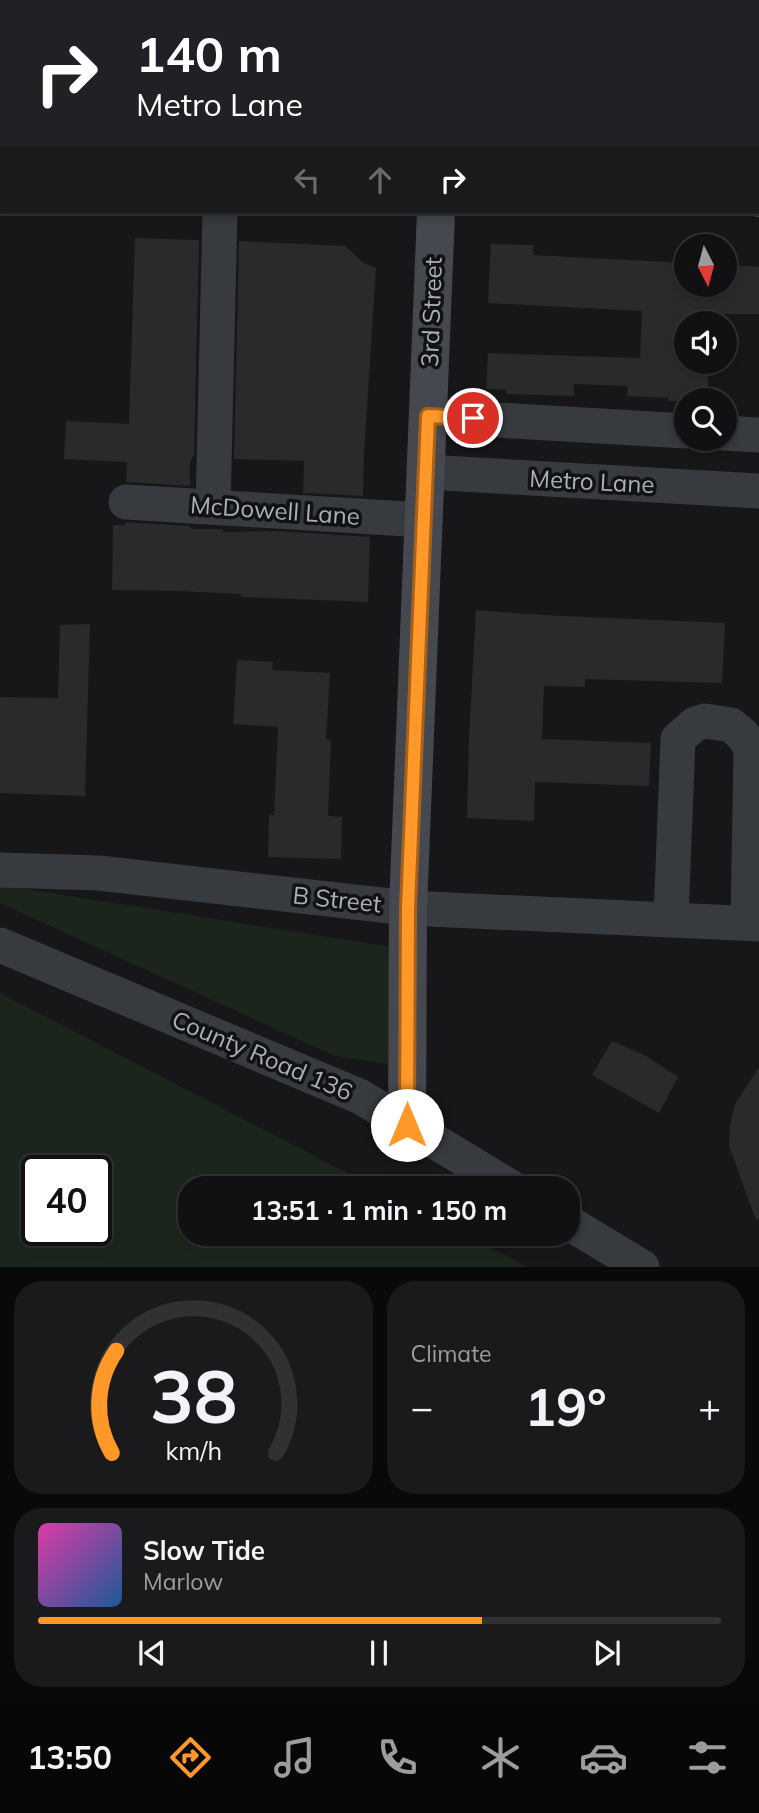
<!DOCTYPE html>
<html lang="en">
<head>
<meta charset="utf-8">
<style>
	body { margin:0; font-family:Mulish,sans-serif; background:#1a1a1c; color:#f1f3f6; height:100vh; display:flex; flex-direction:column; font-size:26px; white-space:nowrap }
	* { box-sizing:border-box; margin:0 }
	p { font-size:23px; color:#9c9da0 }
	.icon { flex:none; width:38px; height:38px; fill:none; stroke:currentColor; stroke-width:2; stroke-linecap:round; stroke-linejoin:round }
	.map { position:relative; height:1267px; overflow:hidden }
	.details { display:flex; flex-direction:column; gap:14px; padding:14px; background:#09090a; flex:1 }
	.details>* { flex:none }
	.hud { position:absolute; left:0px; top:0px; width:760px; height:214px; box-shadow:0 4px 10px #0003,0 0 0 2px #303133; background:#202124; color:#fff; overflow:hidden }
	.needle { width:46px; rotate:174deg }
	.controls { position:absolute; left:674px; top:234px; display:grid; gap:14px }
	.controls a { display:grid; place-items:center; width:63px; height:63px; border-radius:50%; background:#111113; box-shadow:0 4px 10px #0003,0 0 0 2px #303133; font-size:35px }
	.speed { position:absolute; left:21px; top:1155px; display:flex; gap:14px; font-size:35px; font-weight:700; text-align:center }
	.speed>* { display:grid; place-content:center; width:91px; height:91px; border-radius:50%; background:#111113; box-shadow:0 4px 10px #0003,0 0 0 2px #303133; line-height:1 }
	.speed .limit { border:4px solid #111; border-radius:10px; background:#fff; color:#111 }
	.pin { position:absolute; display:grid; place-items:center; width:60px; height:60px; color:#fff; margin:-30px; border:4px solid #fff; border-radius:50%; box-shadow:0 2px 7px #0007 }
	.me { position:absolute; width:77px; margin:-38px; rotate:0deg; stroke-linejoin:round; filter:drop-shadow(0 0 5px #0008) }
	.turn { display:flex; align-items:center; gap:24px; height:147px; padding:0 21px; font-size:32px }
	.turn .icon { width:91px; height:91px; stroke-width:2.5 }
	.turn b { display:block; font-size:49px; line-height:60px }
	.lanes { display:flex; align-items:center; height:66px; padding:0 21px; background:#0003; justify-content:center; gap:35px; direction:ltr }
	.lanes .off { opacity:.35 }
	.big { font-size:52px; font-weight:700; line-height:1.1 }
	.details .tile { flex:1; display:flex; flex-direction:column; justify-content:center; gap:10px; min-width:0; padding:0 24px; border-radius:28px; background:#1a1a1c }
	.details .dial { align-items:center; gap:0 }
	.dial svg { height:182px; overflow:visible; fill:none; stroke:#303133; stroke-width:7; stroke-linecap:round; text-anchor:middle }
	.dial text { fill:#f1f3f6; stroke:none }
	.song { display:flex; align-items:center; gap:21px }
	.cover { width:84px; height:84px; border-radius:10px; background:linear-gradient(135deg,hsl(320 70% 55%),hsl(210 70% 35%)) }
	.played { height:7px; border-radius:4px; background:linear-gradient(90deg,#ff9729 65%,#303133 65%) }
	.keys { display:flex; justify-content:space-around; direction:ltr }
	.heat { display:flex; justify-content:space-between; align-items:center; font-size:38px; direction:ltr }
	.details .tiles { flex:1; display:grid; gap:14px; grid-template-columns:1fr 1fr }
	.tile:last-child { grid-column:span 2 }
	.trip { position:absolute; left:178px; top:1176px; width:402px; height:70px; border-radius:28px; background:#111113; box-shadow:0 4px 10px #0003,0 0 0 2px #303133; font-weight:700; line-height:70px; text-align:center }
	.tab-bar { display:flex; height:112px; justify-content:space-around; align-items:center; background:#070708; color:#9c9da0 }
	.tab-bar .icon { width:49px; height:49px }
	.tab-bar .active { color:#ff9729 }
	.tab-bar b { font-size:32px; color:#f1f3f6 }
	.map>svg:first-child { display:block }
	.green { fill:#1c251c; fill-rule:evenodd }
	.building { fill:#2a2a2d }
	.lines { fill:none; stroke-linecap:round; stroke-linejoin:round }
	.lane { stroke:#373a3e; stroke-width:18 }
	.street { stroke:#373a3e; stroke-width:35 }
	.secondary { stroke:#45494f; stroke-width:38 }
	.route-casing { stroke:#a6621b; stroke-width:18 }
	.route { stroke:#ff9729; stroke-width:12 }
	.labels { text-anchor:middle; stroke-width:7; stroke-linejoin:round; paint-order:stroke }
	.street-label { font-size:24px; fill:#a8b0ba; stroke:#121214 }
</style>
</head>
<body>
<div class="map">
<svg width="759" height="1267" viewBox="0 0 759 1267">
	<rect width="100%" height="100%" fill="#171719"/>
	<path class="green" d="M0,885L391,947L388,1064L335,1056L0,903Z
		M0,993L376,1188H191V1234H464L528,1267H0ZM37,1171H96V1230H37Z"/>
	<path class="building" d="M135,238L199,240L194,457H192L190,463V486L126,482L127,462L64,459L66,421L129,424Z
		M239,241L345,246L364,263L376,268L364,453L363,496L303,493L304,461L234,459Z
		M491,244L534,245L533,255L686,263V285H724V264L759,267V314H712L711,324H686V362H709L707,401H668L669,398L627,396L628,386L574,384V396L506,394V390L486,389L488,353L640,358L642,311L488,303Z
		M125,522L189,526L192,529H223V532L277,531L370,537L368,602L241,597V594L179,591L112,590L113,525H125Z
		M476,610L542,615L725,623L722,683L585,679V687L544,686L542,739L651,743L649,786L535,782L534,821L467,818L469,738Z
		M90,624L85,796L0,793V697L58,698L60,625Z
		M237,660L273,662L272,670L330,673L326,739L331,740L328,816L342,817L341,859L268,857L269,815H274L278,727L233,724Z
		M612,1041L644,1055L678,1077L659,1113L592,1075Z
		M759,1067V1219L756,1220L729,1146L730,1124L735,1104Z"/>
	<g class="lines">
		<path class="lane" d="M188,2V0"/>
		<path class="street" d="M445,2V0
			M0,178H2
			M428,416L686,431
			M724,433L759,435
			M426,472L759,491
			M126,502L424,520
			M213,507L220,212
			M0,870L99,873L408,908L759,924
			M671,918L678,739L695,724L705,721L731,725L742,734L751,748L748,923
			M0,945L361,1097L512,1188
			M569,1223L642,1267"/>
		<path class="secondary" d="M0,1L2,4
			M758,198H759
			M407,1125L408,908L436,212"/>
	</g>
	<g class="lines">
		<defs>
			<path id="route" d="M407,1125L408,908L428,416L473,418"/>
		</defs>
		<use href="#route" class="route-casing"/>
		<use href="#route" class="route"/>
	</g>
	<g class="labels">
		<g class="street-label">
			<text transform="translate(432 312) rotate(-88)" y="8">3rd Street</text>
			<text transform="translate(592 482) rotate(3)" y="8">Metro Lane</text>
			<text transform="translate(275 511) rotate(4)" y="8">McDowell Lane</text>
			<text transform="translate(337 900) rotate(6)" y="8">B Street</text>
			<text transform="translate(262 1056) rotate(23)" y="8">County Road 136</text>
		</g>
	</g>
</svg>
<div class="controls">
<a><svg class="needle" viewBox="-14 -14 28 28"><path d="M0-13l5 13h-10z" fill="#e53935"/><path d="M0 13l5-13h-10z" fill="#9c9da0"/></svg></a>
<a><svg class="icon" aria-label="sound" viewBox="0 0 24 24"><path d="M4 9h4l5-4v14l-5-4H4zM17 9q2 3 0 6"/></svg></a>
<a><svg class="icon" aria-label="search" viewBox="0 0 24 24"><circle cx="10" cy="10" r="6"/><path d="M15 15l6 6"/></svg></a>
</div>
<div class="speed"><div class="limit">40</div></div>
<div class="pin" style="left:473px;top:418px;background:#d93025"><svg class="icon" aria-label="arrive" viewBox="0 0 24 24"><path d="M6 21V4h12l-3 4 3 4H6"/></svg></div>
<svg class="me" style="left:407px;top:1125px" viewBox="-20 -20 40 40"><circle r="19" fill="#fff"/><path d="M0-13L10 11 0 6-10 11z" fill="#ff9729"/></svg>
<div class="trip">13:51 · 1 min · 150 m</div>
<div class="hud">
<div class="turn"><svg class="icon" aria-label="right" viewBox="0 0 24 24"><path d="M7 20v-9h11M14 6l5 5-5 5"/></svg><div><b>140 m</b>Metro Lane</div></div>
<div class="lanes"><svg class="icon off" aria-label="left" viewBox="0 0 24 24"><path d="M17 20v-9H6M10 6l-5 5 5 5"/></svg><svg class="icon off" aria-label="ahead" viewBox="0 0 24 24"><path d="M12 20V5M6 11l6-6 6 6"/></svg><svg class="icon" aria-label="right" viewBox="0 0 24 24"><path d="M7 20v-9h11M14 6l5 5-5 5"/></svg></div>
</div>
</div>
<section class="details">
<div class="tiles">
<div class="tile dial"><svg viewBox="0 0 100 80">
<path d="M14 69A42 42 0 1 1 86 69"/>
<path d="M14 69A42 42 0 0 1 16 24" stroke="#ff9729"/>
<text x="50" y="56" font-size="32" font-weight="700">38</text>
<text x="50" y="72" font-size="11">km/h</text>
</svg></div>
<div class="tile"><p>Climate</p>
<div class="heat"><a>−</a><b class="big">19°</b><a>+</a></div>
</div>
<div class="tile">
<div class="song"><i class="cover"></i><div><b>Slow Tide</b><p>Marlow</p></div></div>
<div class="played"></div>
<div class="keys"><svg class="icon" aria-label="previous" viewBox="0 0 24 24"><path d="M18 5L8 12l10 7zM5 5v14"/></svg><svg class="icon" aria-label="pause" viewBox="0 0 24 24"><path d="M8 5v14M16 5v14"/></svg><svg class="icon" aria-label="next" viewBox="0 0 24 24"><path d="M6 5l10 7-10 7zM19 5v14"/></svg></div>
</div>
</div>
</section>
<nav class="tab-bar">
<b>13:50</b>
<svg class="icon active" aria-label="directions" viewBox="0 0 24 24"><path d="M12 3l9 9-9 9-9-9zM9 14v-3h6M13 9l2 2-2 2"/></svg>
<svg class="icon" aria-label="music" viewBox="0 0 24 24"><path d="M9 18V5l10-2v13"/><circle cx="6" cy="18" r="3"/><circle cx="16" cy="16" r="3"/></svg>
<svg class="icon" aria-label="phone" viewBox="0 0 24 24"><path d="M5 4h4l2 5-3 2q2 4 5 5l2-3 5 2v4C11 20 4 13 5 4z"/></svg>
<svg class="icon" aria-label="climate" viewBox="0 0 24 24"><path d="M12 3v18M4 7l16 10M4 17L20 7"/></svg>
<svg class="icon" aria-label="car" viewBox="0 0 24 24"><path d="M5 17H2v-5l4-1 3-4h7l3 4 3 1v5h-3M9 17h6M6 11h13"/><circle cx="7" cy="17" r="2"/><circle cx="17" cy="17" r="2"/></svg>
<svg class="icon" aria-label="filters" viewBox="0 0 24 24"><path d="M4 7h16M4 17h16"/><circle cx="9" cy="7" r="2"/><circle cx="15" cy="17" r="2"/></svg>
</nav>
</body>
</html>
